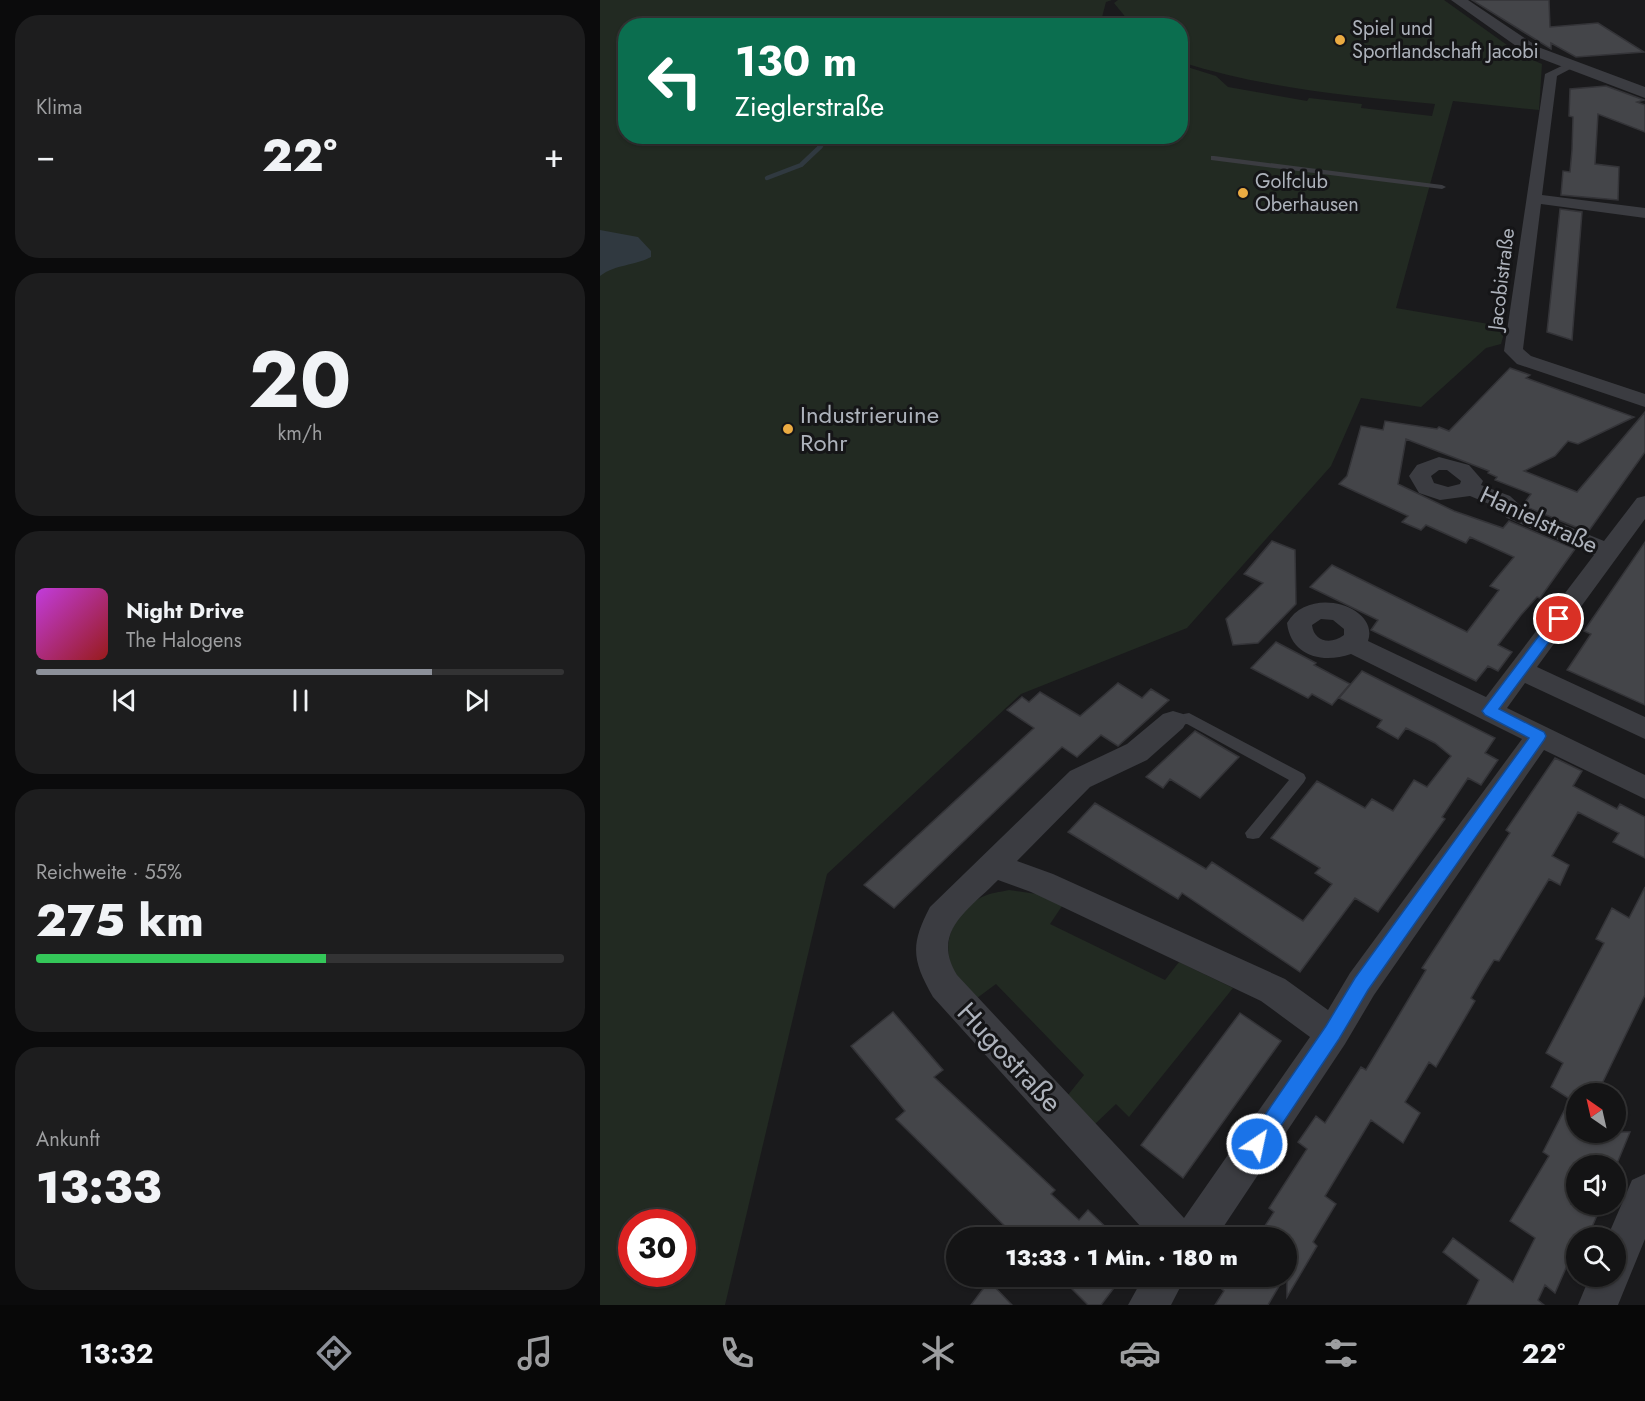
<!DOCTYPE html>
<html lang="de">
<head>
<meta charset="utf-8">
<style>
	body { margin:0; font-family:Jost,sans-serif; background:#1d1d1e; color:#f1f3f6; height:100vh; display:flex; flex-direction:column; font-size:22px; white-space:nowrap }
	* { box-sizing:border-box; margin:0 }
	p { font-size:20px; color:#9d9ea0 }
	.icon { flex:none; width:33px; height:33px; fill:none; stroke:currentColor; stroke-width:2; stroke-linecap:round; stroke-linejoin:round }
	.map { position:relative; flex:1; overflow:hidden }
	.panel { display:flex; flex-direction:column; gap:15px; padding:15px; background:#0b0b0c; width:600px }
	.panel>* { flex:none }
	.hud { position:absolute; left:18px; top:18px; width:570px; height:126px; border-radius:24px; box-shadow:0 2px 4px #0004,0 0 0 2px #333334; background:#0b6e4f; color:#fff; overflow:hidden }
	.needle { width:39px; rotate:326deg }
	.fabs { position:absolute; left:966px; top:1083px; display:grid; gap:12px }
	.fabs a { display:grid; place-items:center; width:60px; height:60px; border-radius:50%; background:#141415; box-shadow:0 2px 4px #0004,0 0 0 2px #333334; font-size:30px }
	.speed { position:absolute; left:18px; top:1209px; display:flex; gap:12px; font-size:30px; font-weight:700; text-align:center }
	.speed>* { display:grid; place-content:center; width:78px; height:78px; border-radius:50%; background:#141415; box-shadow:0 2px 4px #0004,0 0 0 2px #333334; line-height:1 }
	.speed .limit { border:9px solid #d22; background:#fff; color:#111 }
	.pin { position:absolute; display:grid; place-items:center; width:51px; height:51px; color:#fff; margin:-26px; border:3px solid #fff; border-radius:50%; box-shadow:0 2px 6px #0007 }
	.me { position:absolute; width:66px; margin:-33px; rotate:34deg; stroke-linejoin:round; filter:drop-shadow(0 0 4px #0008) }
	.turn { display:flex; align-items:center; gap:21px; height:126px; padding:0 18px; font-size:27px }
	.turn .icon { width:78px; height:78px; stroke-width:2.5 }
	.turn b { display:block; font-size:42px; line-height:51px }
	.big { font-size:45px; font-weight:800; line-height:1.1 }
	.panel .widget { flex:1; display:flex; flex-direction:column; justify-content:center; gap:9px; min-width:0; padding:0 21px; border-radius:24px; background:#1d1d1e }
	.panel .dial { align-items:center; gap:0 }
	.dial b { font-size:78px; line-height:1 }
	.song { display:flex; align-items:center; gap:18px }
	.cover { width:72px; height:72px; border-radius:9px; background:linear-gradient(135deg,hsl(290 70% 55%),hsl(0 70% 35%)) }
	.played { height:6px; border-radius:3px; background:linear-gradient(90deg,#8c9099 75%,#333334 75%) }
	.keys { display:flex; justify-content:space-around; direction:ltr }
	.heat { display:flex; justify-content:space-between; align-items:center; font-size:33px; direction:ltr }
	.charge { height:9px; border-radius:4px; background:linear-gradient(90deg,#34c759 55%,#333334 0) }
	.trip { position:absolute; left:346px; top:1227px; width:351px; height:60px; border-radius:30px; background:#141415; box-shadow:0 2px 4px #0004,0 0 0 2px #333334; font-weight:800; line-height:60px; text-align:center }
	.menu { display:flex; height:96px; justify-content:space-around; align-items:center; background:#080808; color:#9d9ea0 }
	.menu .icon { width:42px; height:42px }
	.menu .selected { color:#8c9099 }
	.menu b { font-size:27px; color:#f1f3f6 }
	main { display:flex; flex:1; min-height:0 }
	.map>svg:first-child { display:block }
	.green { fill:#222a22; fill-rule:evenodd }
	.water { fill:#303940 }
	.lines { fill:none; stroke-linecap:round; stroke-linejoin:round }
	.stream-far1 { stroke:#303940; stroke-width:4 }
	.stream { stroke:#303940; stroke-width:4.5 }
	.building { fill:#444549; stroke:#343438; stroke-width:1.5 }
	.service { fill:#3b3c41; fill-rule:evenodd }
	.minor { fill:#3b3c41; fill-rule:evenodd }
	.tertiary { fill:#3b3c41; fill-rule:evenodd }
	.route { fill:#1a73e8; stroke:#114b97; stroke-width:1.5 }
	.poi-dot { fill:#ebab42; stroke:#151517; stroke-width:2 }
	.labels { text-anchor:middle; stroke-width:6; stroke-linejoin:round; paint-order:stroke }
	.far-poi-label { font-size:20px; fill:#adb2bb; stroke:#151517; text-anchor:start }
	.far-street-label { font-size:20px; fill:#adb2bb; stroke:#151517 }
	.poi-label { font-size:24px; fill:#adb2bb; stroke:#151517; text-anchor:start }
	.street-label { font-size:24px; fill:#adb2bb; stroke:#151517 }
	.near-street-label { font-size:28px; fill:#adb2bb; stroke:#151517 }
</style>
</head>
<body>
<main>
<section class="panel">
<div class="widget"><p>Klima</p>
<div class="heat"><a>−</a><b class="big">22°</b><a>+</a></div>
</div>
<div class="widget dial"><b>20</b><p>km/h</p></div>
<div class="widget">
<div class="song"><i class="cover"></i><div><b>Night Drive</b><p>The Halogens</p></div></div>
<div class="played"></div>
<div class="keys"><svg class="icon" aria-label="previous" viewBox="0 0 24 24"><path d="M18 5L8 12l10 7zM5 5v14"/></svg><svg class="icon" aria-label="pause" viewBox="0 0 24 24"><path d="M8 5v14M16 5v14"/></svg><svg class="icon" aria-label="next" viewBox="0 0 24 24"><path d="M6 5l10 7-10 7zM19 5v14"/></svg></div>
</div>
<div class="widget"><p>Reichweite · 55%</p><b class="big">275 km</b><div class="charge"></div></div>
<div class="widget"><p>Ankunft</p><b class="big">13:33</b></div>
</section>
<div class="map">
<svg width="1045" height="1305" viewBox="0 0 1045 1305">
	<rect width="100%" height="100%" fill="#1a1a1c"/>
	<path class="green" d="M0,0H512L506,2L500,25L26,26V136H580L581,65L616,76L628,87L707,101L709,98L762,104L761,108L832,116L835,104C749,96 663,88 581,62L580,26L532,25L514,3L518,0H844L921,55L942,64L939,110L853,101L796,308L906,327L901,344L886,348L821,407L761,398L731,466L587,628L421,694L227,874L125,1305H0ZM32,1222H82V1274H32Z
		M409,890L437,894L462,906L450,924L565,980L579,962L633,988L529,1117L516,1104L495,1124L468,1095L484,1075L396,984L377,998C369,990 357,981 353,970C340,942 355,911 382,897C390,893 400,892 409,890Z"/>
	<path class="water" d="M0,230L38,237L51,251V257C34,266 16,264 0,276Z"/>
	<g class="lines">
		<path class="stream-far1" d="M219,147L231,136"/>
		<path class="stream" d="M167,178L201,165L221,146"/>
	</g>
	<path class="building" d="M872,0H949L950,27L998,23L1044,52L976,57L951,43V49Z
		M1006,86L1044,100L1037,102L1045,105V132L998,114L995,164L1019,167L1018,200L961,195L963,171L970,172L972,150L973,117L969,116L970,89Z
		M960,209L982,212L972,340L947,332Z
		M910,368L930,375L926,378L1034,417L978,444L968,441L955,456L924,471L977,492L1045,412V452L988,532L924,506L923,505L931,494L895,480L897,477L888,473L889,471L806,439L798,484L854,511L903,528L909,521L975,549L940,598L937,597L921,615L898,645L912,652L898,671L888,666L876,681L771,630L778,620L710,587L732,565L867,632L899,590L890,586L914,557L870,537L866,543L826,525L821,530L802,522L808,516L739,484L747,476L761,426L783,430L785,421L837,429L839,427L849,431Z
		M672,541L695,550L696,604L658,643L633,645L626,619L663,583L644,574Z
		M1045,542V705L967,670L991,634L984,631Z
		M676,642L716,663L714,665L750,684L732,705L712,694L708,698L651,668Z
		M762,671L895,738L885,753L898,760L881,785L868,778L842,817L845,819L778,912L755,898L700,972L582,893L578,899L468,832L495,803L606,869L612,862L703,921L732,884L715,873L720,868L671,838L717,781L765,808L772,799L793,811L814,780L827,787L851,756L835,743L806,728L798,739L777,727L782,720L739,698Z
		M518,683L542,698L551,689L569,700L518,746L501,735L477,757L462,747L294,908L264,885L434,728L407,710L422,697L429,702L440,692L480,716Z
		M595,731L639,757L600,798L570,779L563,788L546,777Z
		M955,758L982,771L973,786L1017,809L1020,804L1045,817V858L1013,842L1019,833L978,812L952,856L969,865L960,885L949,879L899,961L894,960L884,976L871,998L875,1001L836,1067L829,1062L805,1102L820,1113L803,1143L771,1120L725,1196L736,1204L713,1242L717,1246L687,1297V1238H657L674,1212L669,1208L707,1149L698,1142L716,1116L725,1123L761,1067L766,1070L826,970L822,968L910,833L906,830Z
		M1045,887V995L997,1094H976V1132H1030L1016,1166H976V1193L971,1204H1002L988,1236L983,1232L980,1238H976V1245L955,1293L945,1285L938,1300L944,1305H867L879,1280L843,1252L853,1238L913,1282L935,1238L910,1221L949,1156L943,1152L970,1099L951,1087L963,1063L946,1053L1004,943L996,939L1012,908L1029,918Z
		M293,1012L343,1070L334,1077L455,1190L451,1194L479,1220L488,1210L517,1238L415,1236L296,1119L305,1111L251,1046Z
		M640,1013L681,1041L583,1178L541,1145Z
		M459,1276H523L501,1305H488Z
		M607,1276H685L668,1305H615L624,1291Z
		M389,1281L412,1305H371Z"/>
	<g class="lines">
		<path class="service" d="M614,156L842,185L846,187L842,189L611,160V156Z
			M589,713L704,774L706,778L704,782L659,838L653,839L647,838L645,833L689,780L587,724L573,726L568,725L566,721L568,717Z"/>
		<path class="minor" d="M970,62L976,66L957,76L942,195L1045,208V218L941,204L923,349L931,356L1045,394V407L917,364L904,351L945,74Z
			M839,457L869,465L883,481L881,485L910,496L923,508L1004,541L1037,498L1045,496V519L937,667L1045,717V739L925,683L907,708L1045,775V799L944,750L774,995L745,1044L616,1238H551L333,997C312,960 310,945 330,907L470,771L527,744L563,714L573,711L583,714L587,721L583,728L547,760L490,787L417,861L453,874L685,979L728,1010L750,973L922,739L751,654C722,664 691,656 687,623C710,584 780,607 768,641L886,697L994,555L907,518L894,506L870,496L840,500L819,493L809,476L817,465ZM839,470H847L861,481L860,484L848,487L834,483L831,476ZM721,619L733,620L744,629V635C731,645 714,642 712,625ZM398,880L431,892L661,1001L710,1037L584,1218L357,975C330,931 370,909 398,880Z
			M1045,1174V1239L1018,1305H978L990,1276H1016V1238H1007L1032,1180Z
			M544,1276H586L571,1305H528Z"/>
		<path class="tertiary" d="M851,0H868L938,47L1045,87V98L926,53Z"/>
	</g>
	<path class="route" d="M959,615L963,616V623L899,709L944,732L946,736L944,740L768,990L739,1039L664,1151L657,1154L650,1151L647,1144L650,1137L726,1026L755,978L929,738L885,715L882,711L954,616Z"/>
	<g class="poi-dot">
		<circle cx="740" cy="40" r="6"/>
		<circle cx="643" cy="193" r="6"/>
		<circle cx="188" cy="429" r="6"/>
	</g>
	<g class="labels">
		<g class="far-poi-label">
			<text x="752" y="35">Spiel und<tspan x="752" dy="23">Sportlandschaft Jacobi</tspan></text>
			<text x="655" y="188">Golfclub<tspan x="655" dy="23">Oberhausen</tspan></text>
		</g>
		<g class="far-street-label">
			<text transform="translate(901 279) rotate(-83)" y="7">Jacobistraße</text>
		</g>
		<g class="poi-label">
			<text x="200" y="423">Industrieruine<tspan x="200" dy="28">Rohr</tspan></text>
		</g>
		<g class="street-label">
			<text transform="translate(939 520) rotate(25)" y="8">Hanielstraße</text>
		</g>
		<g class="near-street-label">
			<text transform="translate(410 1057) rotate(47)" y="10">Hugostraße</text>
		</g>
	</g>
</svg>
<div class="fabs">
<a><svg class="needle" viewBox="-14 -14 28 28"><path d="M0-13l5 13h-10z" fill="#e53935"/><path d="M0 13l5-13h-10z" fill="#9d9ea0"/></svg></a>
<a><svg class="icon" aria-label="sound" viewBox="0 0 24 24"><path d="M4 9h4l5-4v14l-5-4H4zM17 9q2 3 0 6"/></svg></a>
<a><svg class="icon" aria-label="search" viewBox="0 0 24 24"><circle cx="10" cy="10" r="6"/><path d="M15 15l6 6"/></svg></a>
</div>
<div class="speed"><div class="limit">30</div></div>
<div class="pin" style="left:959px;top:619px;background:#d93025"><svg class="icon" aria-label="arrive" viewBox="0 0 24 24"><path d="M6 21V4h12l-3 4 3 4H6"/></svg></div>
<svg class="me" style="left:657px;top:1144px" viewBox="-20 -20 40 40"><circle r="17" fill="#1a73e8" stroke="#fff" stroke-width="3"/><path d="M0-11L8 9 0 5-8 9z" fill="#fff"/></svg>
<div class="trip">13:33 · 1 Min. · 180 m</div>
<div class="hud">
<div class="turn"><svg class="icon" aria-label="left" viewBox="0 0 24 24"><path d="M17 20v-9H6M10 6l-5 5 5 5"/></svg><div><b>130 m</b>Zieglerstraße</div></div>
</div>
</div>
</main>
<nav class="menu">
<b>13:32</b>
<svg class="icon selected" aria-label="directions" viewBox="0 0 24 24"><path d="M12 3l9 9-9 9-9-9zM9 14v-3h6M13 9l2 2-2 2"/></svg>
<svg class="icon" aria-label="music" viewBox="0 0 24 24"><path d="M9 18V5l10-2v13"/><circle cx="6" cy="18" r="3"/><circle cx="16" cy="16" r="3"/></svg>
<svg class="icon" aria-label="phone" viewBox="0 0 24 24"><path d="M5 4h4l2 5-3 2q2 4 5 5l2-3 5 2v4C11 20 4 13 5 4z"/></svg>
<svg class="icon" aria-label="climate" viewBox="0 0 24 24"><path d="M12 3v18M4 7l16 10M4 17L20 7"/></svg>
<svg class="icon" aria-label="car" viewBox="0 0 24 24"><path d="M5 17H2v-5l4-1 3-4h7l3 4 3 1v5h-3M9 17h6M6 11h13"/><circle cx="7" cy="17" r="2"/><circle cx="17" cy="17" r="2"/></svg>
<svg class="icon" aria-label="filters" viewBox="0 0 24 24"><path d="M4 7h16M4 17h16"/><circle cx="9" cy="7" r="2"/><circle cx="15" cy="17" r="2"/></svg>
<b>22°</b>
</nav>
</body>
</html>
